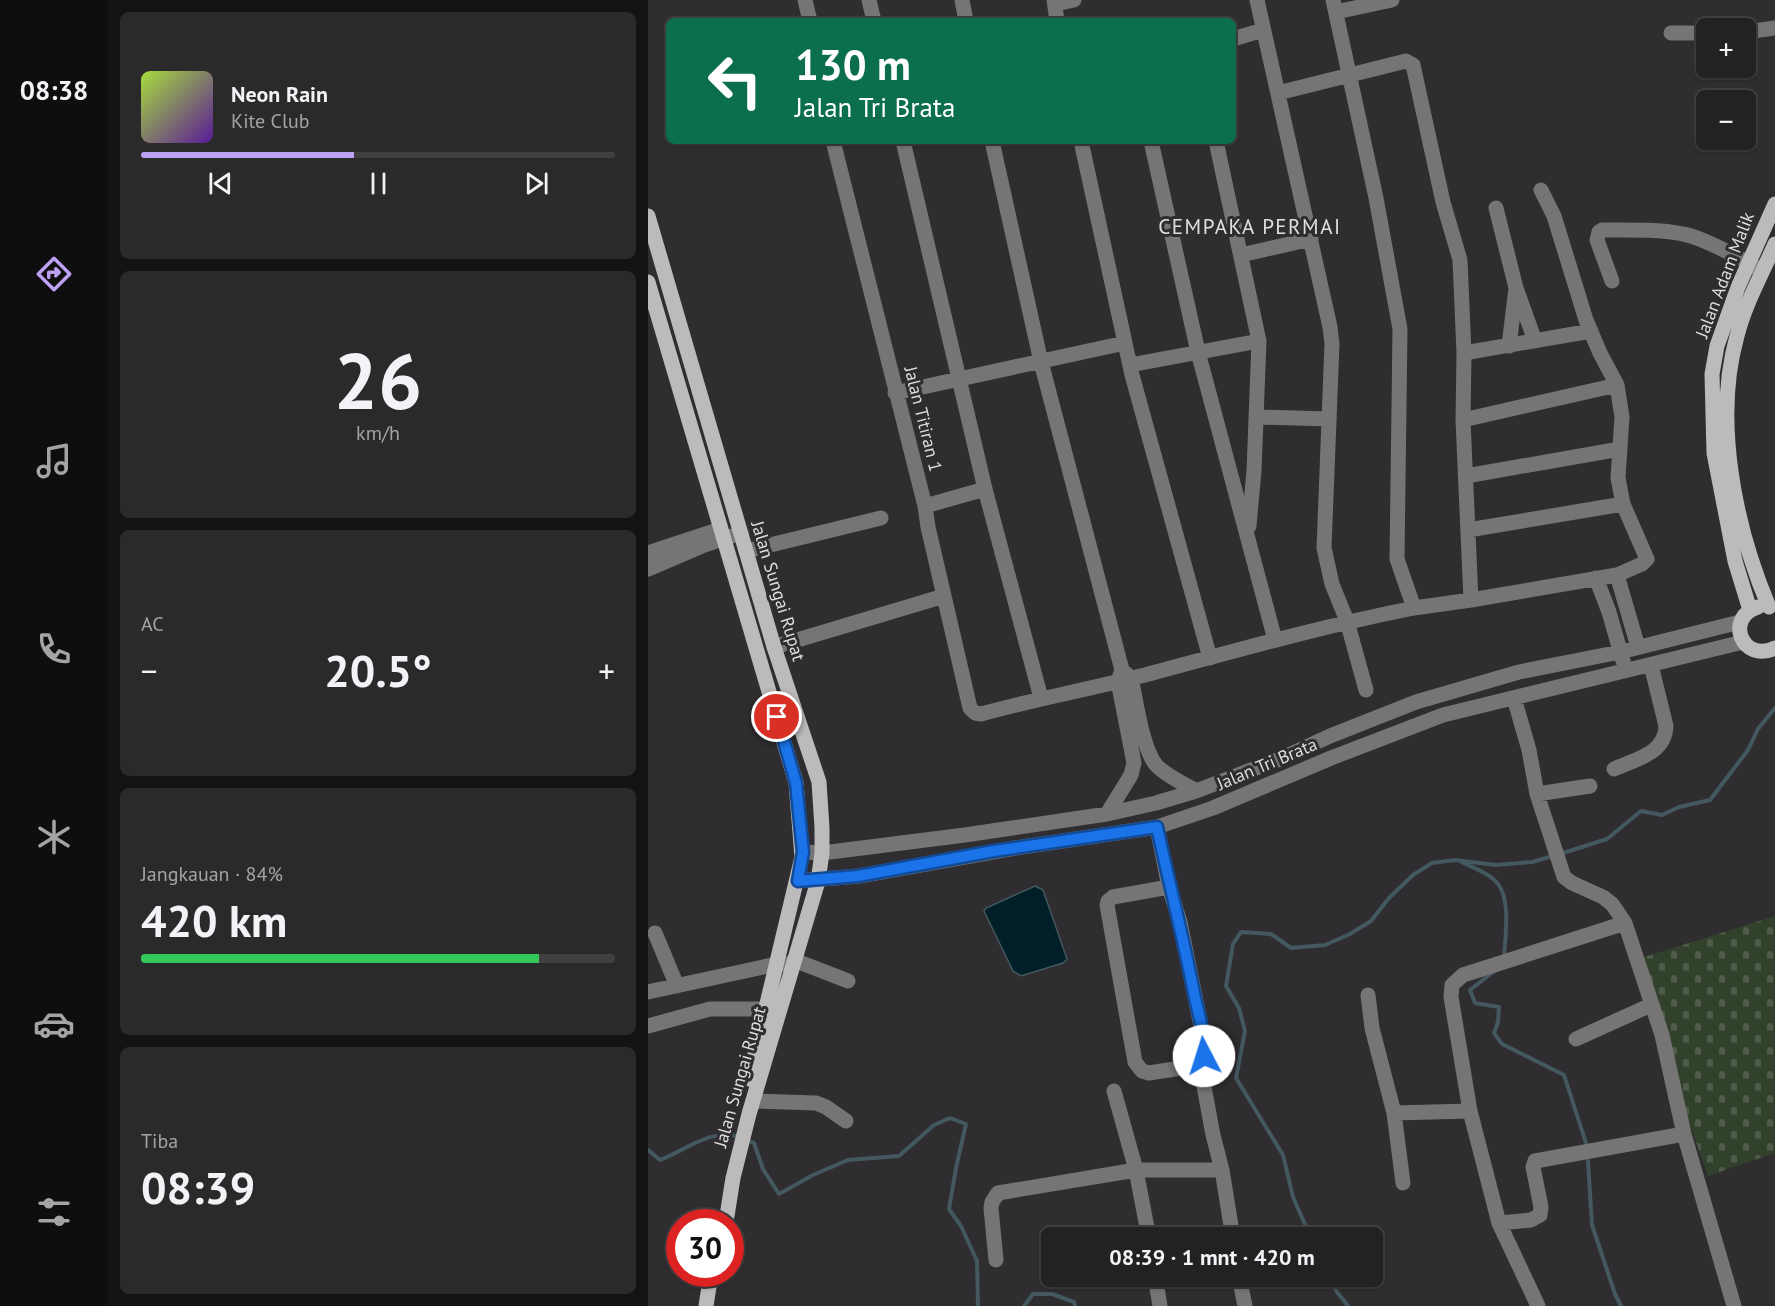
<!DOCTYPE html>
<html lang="id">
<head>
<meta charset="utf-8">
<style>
	body { margin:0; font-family:"PT Sans",sans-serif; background:#2b2a2b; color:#f1f3f6; height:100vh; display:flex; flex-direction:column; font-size:22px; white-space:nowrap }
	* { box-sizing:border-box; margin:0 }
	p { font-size:20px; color:#a3a4a6 }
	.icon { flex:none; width:33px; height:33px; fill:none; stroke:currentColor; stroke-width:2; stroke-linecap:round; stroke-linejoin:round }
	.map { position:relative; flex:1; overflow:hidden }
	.panel { display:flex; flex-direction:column; gap:12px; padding:12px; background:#131313; width:540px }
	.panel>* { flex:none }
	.hud { position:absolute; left:18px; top:18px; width:570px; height:126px; border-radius:9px; box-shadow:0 2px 4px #0004,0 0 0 2px #403f41; background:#0b6e4f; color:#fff; overflow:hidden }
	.tools { position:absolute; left:1048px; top:18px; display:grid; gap:12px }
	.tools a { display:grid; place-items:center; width:60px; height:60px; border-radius:9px; background:#232223; box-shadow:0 2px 4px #0004,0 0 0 2px #403f41; font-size:30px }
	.speed { position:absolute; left:18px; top:1209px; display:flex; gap:12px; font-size:30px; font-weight:700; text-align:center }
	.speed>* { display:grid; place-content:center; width:78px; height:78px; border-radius:50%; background:#232223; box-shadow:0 2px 4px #0004,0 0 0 2px #403f41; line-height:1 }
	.speed .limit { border:9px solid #d22; background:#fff; color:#111 }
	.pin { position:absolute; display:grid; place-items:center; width:51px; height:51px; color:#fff; margin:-26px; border:3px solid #fff; border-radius:50%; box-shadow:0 2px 6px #0007 }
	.me { position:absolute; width:66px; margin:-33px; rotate:355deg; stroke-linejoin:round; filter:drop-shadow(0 0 4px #0008) }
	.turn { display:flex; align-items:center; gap:21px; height:126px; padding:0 30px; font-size:27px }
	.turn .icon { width:78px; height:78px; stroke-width:2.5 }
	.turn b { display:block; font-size:42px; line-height:51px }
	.big { font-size:45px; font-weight:600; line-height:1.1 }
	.panel .widget { flex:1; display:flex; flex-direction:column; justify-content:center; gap:9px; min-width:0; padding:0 21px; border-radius:9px; background:#2b2a2b }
	.panel .dial { align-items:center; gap:0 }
	.dial b { font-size:78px; line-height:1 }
	.song { display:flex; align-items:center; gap:18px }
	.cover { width:72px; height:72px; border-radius:9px; background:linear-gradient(135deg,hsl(80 70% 55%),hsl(270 70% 35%)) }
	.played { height:6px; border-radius:3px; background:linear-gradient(90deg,#bca0f2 45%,#403f41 45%) }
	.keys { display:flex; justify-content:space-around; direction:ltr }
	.heat { display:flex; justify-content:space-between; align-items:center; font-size:33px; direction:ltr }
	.charge { height:9px; border-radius:4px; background:linear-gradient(90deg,#34c759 84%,#403f41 0) }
	.trip { position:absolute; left:393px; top:1227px; width:342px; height:60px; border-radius:9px; background:#232223; box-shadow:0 2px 4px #0004,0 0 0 2px #403f41; font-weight:600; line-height:60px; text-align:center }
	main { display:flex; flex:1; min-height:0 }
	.tabs { display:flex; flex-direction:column; width:108px; justify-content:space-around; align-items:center; background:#0e0e0e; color:#a3a4a6 }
	.tabs .icon { width:42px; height:42px }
	.tabs .current { color:#bca0f2 }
	.tabs b { font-size:27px; color:#f1f3f6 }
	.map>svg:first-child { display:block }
	.cemetery { fill:url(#cemetery-stones) }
	.water { fill:#001f28; stroke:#43585f; stroke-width:1.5 }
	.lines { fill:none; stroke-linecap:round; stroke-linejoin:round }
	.stream { stroke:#43585f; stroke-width:4 }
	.minor { stroke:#767474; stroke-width:15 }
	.major { stroke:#bdbabb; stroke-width:15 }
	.route-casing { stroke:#114b97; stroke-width:15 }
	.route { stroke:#1a73e8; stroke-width:10 }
	.labels { text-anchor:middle; stroke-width:6; stroke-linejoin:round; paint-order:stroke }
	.street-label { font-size:18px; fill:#dfdedf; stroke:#2f2d2f }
	.quarter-label { font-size:21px; letter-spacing:1.5px; fill:#e0dee0; stroke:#2f2d2f }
</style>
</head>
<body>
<main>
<nav class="tabs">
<b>08:38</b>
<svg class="icon current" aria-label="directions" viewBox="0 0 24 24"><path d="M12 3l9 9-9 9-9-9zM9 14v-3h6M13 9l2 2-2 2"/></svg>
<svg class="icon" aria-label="music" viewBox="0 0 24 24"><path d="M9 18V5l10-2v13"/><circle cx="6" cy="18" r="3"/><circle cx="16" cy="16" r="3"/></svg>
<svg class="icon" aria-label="phone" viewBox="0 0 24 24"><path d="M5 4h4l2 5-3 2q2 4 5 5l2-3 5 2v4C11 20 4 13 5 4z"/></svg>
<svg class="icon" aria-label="climate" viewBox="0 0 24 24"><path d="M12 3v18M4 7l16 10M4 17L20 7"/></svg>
<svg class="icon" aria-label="car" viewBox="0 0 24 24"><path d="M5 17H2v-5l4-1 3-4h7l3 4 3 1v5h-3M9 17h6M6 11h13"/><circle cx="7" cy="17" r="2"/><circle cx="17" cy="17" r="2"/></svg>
<svg class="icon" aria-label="filters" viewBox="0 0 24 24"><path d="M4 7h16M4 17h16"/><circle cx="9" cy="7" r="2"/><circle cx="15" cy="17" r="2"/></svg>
</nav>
<section class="panel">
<div class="widget">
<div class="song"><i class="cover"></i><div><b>Neon Rain</b><p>Kite Club</p></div></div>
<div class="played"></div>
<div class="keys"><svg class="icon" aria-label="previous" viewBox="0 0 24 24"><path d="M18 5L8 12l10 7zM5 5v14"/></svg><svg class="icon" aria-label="pause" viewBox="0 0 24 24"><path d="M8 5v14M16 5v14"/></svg><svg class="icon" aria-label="next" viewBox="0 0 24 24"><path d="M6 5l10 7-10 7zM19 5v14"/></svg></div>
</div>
<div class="widget dial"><b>26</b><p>km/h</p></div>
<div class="widget"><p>AC</p>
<div class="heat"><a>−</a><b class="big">20.5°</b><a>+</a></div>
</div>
<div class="widget"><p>Jangkauan · 84%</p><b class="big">420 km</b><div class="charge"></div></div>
<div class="widget"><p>Tiba</p><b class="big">08:39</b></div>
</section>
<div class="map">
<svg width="1127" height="1306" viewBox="0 0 1127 1306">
	<defs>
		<pattern id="cemetery-stones" width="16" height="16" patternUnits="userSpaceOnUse" patternTransform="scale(1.5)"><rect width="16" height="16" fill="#31412b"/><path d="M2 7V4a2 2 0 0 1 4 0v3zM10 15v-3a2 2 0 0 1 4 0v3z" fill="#4e5c49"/></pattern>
	</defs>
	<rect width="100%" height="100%" fill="#2f2d2f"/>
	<path class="cemetery" d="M1127,916V1153L1060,1176L1034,1102L993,958Z"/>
	<path class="water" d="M387,886L395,890L419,959L415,963L373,976L365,971L336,911L338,908Z"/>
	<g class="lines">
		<path class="stream" d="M912,854L959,839L993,811L1014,815L1031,807L1062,800L1100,750L1110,729L1127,708
			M813,862C826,868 841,873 850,884C863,900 857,938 856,958
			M849,969L822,990L827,1003L851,1007L850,1022L846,1033L854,1044L916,1075L938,1143
			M98,1140L106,1143L115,1169L131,1194L165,1175L200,1160L251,1156L286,1125L302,1118L318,1124L308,1168L301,1209L313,1226L329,1261L330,1306
			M0,1150L12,1160C36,1151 65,1127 91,1137
			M940,1161L944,1225L967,1294L973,1306
			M663,1238L645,1197L635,1155L588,1078L597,1031L591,1008L578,986L585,944L593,932L623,934L643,948L677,945L702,934L723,921L741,898L765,875L784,863L807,860L848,865L884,862L905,856
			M681,1276L689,1292L700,1306
			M376,1306L385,1294H404L426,1302L427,1306"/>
		<path class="minor" d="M157,0L162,21
			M221,0L226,21
			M314,0L318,21
			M406,0L409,21
			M609,0L682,327L684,344L676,548L684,584L699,621L718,690
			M407,4L426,0
			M688,12L744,0
			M1098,32L1127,28
			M1023,33H1059
			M585,39L615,30
			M630,93L758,61L765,65L795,202L812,260L816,353L815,420L823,600L969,575L994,564L999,559L975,504L970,478L974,417L969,385L952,353L938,320L906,216L893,190
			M185,141L277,506L280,527L322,708L327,713L333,714C388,699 442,689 497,675C586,651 675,626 766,608L749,559L752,329L728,198L685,0
			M255,141L337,489L393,698
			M344,141L393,362L474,670L483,678C488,700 494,748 508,765C518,776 535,783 548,791
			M433,141L484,375L562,658
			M503,141L550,352L627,640
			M568,141L611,341L606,471L601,526
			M848,208L868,288L887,341
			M593,255L663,239
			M964,281L949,240L951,232L954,230C981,230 1009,229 1035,234C1053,237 1095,259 1112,270
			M861,346L868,288
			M816,353L943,331
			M482,365L611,341
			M247,393L477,343
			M609,417L681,419
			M815,420L969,385
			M818,476L972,449
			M277,506L337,489
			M820,530L975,504
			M98,551L233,518
			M0,553L66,531
			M0,569L54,546L93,533
			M969,575L990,647
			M948,578L961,612L975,661
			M766,608L823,600
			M126,647L296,596
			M866,698L881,750L889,794L942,786
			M966,769C988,759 1017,754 1018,726L1003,665
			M889,794L916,877L924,883L955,897L964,904L977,923L1014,1035L1036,1134L1086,1306
			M459,814L483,775L486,763L470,681L473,673
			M509,827L521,887L532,922L555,1036L556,1054L552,1065L565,1135L574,1170L585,1238
			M155,852L174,853L317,835L459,814L508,803L548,791L632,759L682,736L768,702L871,672L972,652L1092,622
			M149,881L211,876L367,848L509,827L565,808L683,758L795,715L1095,642
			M521,887L465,897L460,901L459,905L487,1062L494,1071L501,1073L552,1065
			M7,933L29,986
			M146,960L200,981
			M0,992L129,964H139
			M720,995L724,1028L746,1113L755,1183
			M0,1026L62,1009H130
			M928,1039L1003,1005
			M466,1091L488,1170L501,1238
			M105,1101L168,1103L178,1107L198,1121
			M746,1113L822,1111
			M851,1223L883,1220L892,1215L893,1207L885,1167L887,1161L1036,1134
			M348,1260L343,1208L344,1202L350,1193L488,1170H574
			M507,1276L512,1306
			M591,1276L597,1306
			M890,1306L851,1223L822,1111L803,997L804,985L815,975L977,923"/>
		<path class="major" d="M0,216L126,647L171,782L174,828V853L170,881L101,1114L85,1178L78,1222
			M0,282L148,783L154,857L101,1079
			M1110,607C1076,617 1094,664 1127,648
			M1121,607C1087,527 1065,421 1089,336C1097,304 1114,274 1127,244
			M1102,610L1087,561L1066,453L1064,374L1069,346L1090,287L1127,204
			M58,1306L63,1274"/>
	</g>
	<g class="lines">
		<defs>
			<path id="route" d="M129,717L148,783L155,852L150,881L210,876L346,851L509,827C521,882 535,937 546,993C550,1013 558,1036 556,1056"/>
		</defs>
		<use href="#route" class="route-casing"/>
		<use href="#route" class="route"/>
	</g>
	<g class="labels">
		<g class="street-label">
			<text transform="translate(1077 275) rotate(-69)" y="6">Jalan Adam Malik</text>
			<text transform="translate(275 419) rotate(76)" y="6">Jalan Titiran 1</text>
			<text transform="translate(130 591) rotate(73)" y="6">Jalan Sungai Rupat</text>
			<text transform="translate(619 764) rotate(-23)" y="6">Jalan Tri Brata</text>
			<text transform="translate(92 1077) rotate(-74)" y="6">Jalan Sungai Rupat</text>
		</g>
		<g class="quarter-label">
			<text x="602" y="234">CEMPAKA PERMAI</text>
		</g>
	</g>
</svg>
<div class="tools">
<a>+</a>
<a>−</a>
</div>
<div class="speed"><div class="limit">30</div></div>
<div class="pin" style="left:129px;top:717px;background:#d93025"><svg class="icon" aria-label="arrive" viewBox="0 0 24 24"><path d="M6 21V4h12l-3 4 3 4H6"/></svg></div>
<svg class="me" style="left:556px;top:1056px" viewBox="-20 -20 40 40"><circle r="19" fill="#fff"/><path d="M0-13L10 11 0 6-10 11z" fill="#1a73e8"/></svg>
<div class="trip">08:39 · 1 mnt · 420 m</div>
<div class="hud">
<div class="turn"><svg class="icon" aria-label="left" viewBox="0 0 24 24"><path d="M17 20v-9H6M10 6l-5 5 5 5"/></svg><div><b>130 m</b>Jalan Tri Brata</div></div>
</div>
</div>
</main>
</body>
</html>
